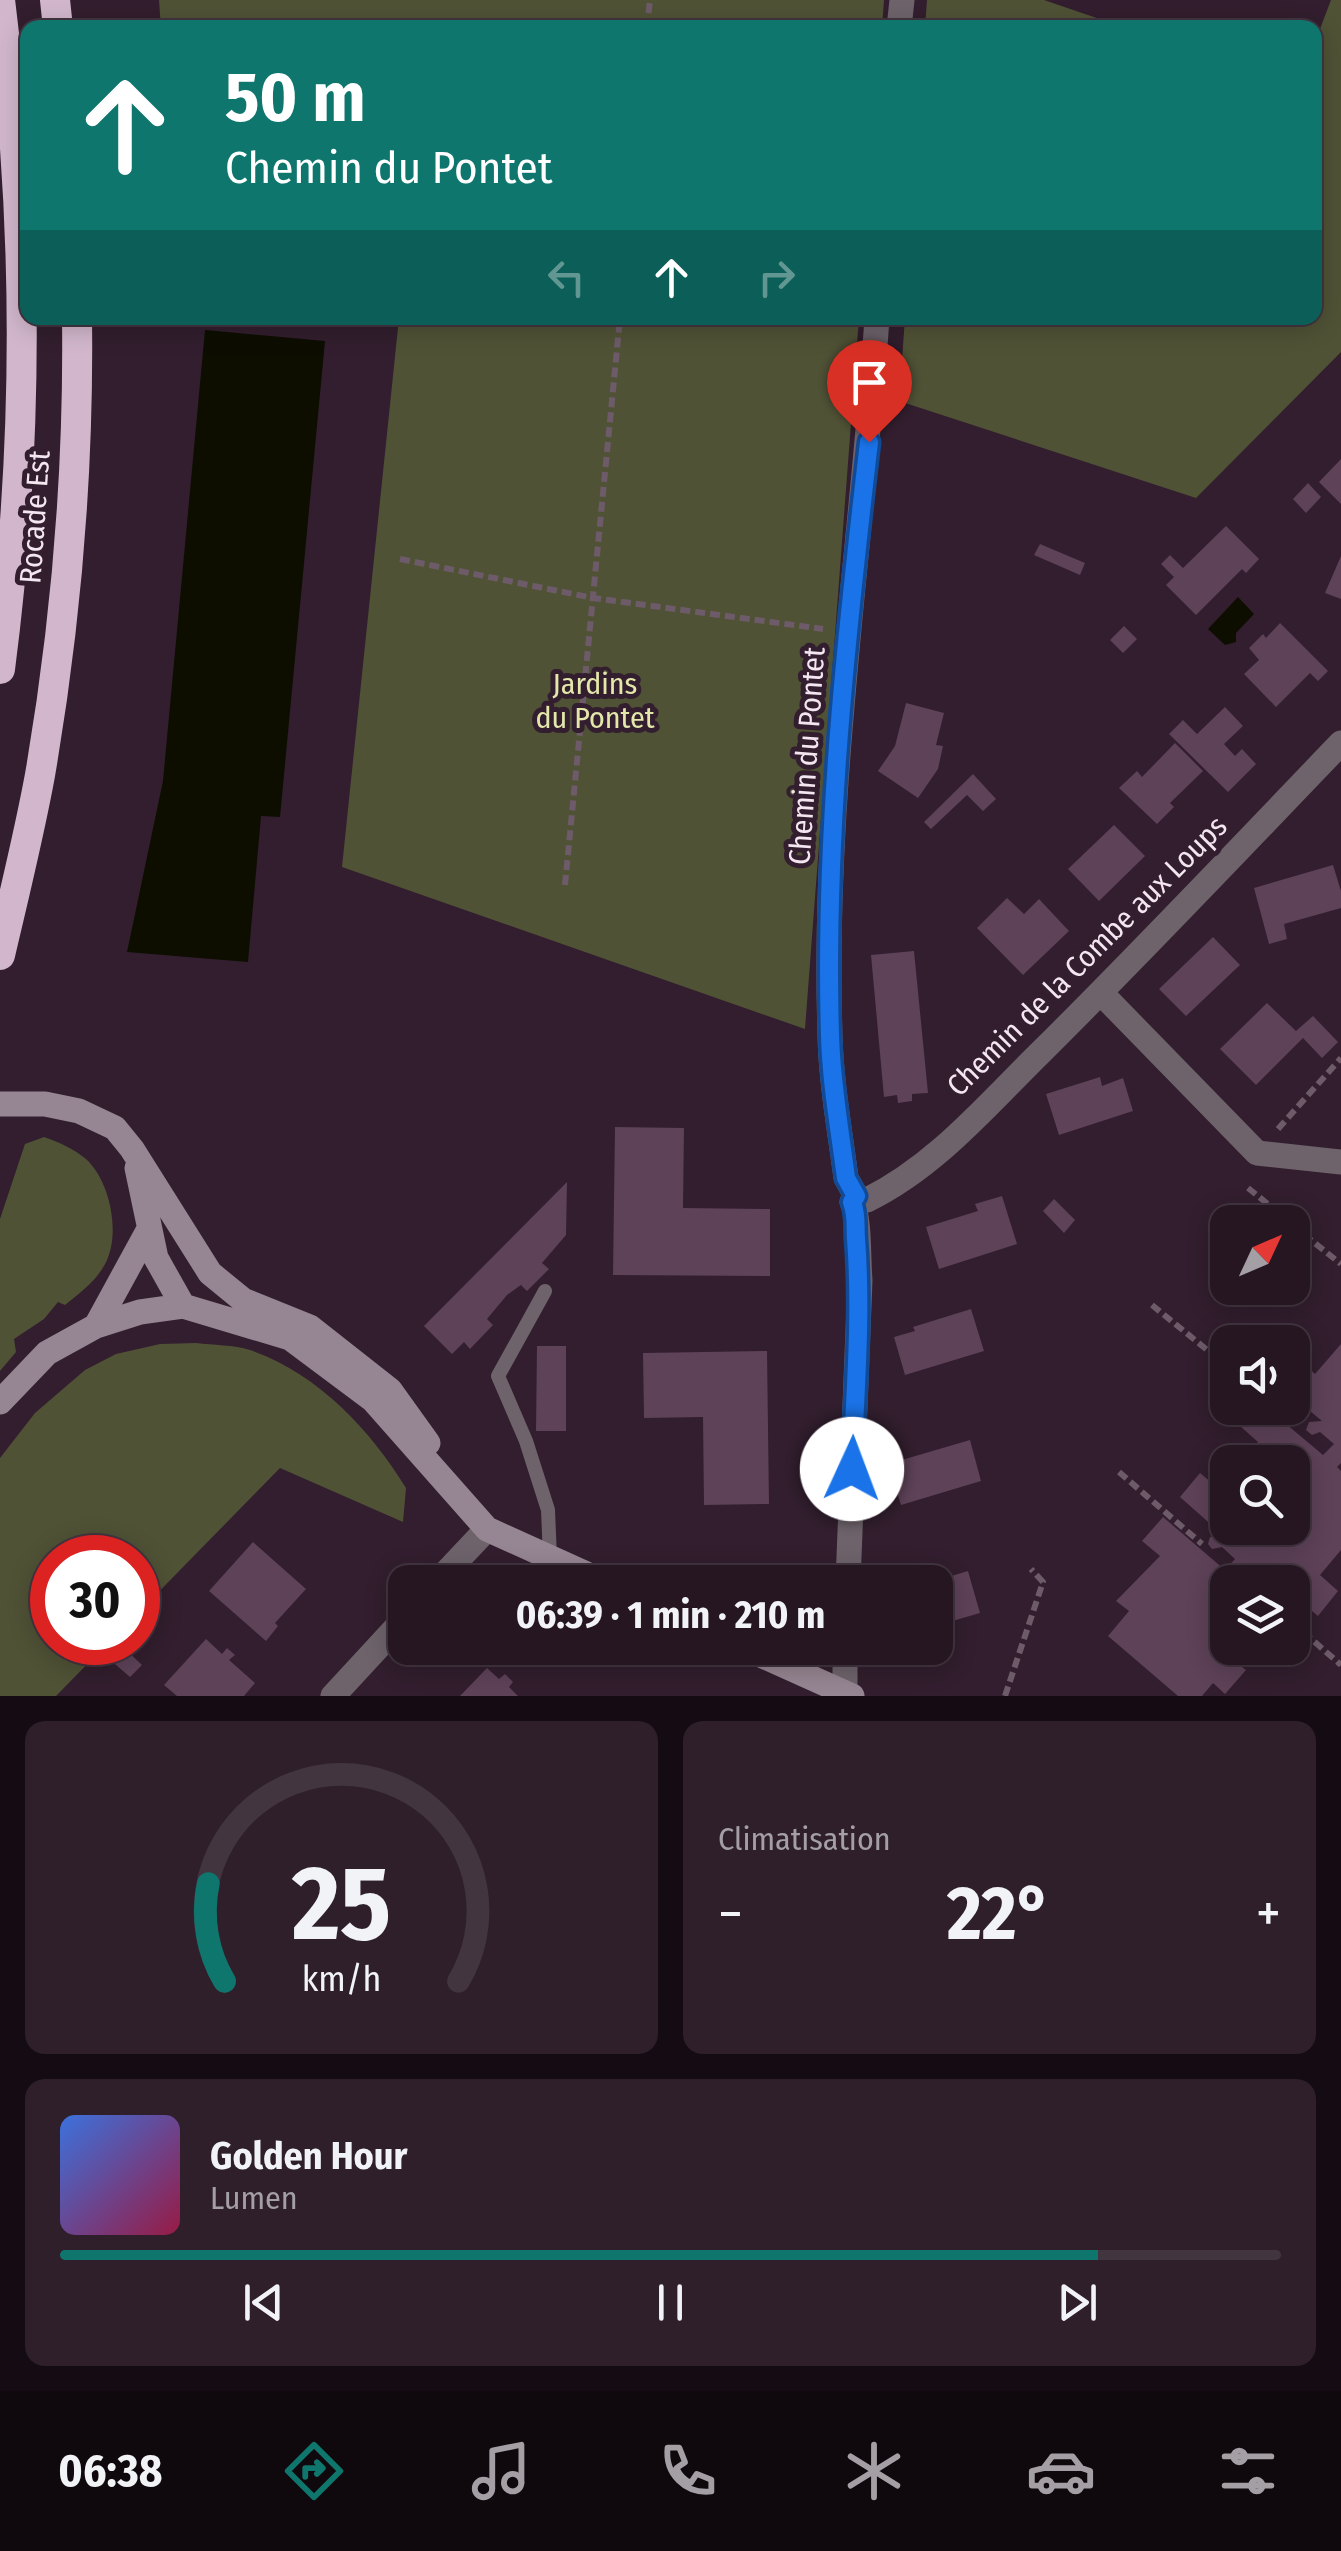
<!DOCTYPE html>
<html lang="fr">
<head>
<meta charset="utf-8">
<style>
	body { margin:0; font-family:"Fira Sans Condensed",sans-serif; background:#2e1f2a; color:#f1f3f6; height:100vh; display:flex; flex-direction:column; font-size:38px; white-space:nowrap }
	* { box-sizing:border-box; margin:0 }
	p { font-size:32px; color:#a49fa5 }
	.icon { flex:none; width:55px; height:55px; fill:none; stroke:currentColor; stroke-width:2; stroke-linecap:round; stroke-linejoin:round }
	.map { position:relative; height:1696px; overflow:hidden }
	.panel { display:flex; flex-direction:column; gap:25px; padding:25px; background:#150c13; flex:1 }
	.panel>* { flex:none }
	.banner { position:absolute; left:20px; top:20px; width:1302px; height:305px; border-radius:20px; box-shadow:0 5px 25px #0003,0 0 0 2px #423540; background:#0f766e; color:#fff; overflow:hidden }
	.needle { width:65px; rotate:46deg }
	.controls { position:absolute; left:1210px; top:1205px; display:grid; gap:20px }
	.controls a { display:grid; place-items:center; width:100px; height:100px; border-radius:20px; background:#261622; box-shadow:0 5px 25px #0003,0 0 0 2px #423540; font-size:50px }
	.speed { position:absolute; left:30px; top:1535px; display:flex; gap:20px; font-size:50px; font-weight:700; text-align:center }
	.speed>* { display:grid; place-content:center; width:130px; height:130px; border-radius:50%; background:#261622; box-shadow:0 5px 25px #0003,0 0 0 2px #423540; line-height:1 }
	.speed .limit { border:15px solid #d22; background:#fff; color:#111 }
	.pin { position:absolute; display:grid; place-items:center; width:85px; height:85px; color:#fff; margin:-102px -42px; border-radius:50% 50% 50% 0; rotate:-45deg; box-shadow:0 0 10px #0007 }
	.pin .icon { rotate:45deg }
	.me { position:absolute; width:110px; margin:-55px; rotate:2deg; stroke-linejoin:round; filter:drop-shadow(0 0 8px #0008) }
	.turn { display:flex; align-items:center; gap:35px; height:210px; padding:0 40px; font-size:45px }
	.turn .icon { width:130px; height:130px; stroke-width:2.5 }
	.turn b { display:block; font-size:70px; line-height:85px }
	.lanes { display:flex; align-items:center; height:95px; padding:0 40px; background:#0003; justify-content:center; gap:50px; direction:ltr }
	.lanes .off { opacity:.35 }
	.big { font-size:75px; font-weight:700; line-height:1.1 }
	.panel .tile { flex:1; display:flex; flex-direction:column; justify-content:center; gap:15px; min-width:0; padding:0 35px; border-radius:20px; background:#2e1f2a }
	.panel .dial { align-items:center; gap:0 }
	.dial svg { height:260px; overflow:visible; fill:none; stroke:#423540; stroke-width:7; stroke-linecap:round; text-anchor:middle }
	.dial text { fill:#f1f3f6; stroke:none }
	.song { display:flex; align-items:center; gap:30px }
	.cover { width:120px; height:120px; border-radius:15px; background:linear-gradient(135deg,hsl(220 70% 55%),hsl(340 70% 35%)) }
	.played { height:10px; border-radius:5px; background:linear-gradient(90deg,#0f766e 85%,#423540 85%) }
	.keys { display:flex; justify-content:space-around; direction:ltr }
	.heat { display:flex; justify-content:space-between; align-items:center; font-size:55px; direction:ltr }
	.panel .tiles { flex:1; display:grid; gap:25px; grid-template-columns:1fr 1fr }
	.tile:last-child { grid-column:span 2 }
	.trip { position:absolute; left:388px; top:1565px; width:565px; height:100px; border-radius:20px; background:#261622; box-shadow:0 5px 25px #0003,0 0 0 2px #423540; font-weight:700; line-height:100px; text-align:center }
	.dock { display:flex; height:160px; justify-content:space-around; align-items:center; background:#0f090e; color:#a49fa5 }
	.dock .icon { width:70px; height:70px }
	.dock .selected { color:#0f766e }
	.dock b { font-size:45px; color:#f1f3f6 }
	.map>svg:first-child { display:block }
	.green { fill:#505236 }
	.water { fill:#0d0e00 }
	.building { fill:#5e4258 }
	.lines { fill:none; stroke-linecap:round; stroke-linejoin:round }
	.path { stroke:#6d5b69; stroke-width:6; stroke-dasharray:10 5; stroke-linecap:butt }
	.lane { stroke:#6e636b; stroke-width:14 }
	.street { stroke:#6e636b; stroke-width:25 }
	.secondary { stroke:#968592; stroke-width:25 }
	.highway { stroke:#d2b7cc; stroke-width:30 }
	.route-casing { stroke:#114b97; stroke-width:25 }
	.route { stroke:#1a73e8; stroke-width:18 }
	.labels { text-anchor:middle; stroke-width:10; stroke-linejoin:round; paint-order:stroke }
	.street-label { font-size:30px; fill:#f4e6f1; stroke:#321e2e }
	.park-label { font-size:30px; fill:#e3e8aa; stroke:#321e2e }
</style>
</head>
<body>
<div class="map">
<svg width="1341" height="1696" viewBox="0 0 1341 1696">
	<rect width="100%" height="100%" fill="#321e2e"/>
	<path class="green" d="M159,0H884L882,28H161Z
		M927,0H1044L1123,27H925Z
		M1331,0H1341V352L1196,498L899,401L905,318H1315V42Z
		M399,318H859L805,1029L342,867Z
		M44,1137C59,1142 74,1149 86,1159C110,1181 120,1231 107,1260C98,1280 81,1292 65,1305L58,1302L44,1319L14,1339L16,1352L0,1371V1219L25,1144Z
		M196,1343C213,1345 234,1345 250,1350C317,1373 370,1429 406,1488L403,1522L280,1468L138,1613V1558H52V1642L108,1643L56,1696H0V1458L35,1413L85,1370L116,1354L160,1344Z"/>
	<path class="water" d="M205,330L325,341L280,817L261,816L248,962L127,952L163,781Z
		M1238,597L1254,614L1236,633V642L1225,645L1208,629Z"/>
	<path class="building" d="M1341,459V504L1319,482Z
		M1308,483L1321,497L1306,513L1293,499Z
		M1226,526L1259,559L1246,573L1242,569L1196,615L1166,585L1174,577L1161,564L1170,555L1183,568Z
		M1040,544L1085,563L1080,575L1034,555Z
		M1341,556V599L1325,593Z
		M1280,623L1328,671L1318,681L1310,673L1276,707L1244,674L1259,660L1249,648L1263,634L1266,638Z
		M1124,626L1137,639L1123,653L1110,640Z
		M906,703L944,713L936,745L943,746L938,769L918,798L878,771L895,746Z
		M1225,707L1243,726L1224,744L1235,756L1242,749L1256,764L1228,792L1169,734L1183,720L1197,734Z
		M1175,743L1203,771L1170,803L1174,807L1157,824L1119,788L1137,771L1142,777Z
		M973,774L996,799L983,811L967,795L931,829L924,822Z
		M1114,825L1145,856L1099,901L1068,869Z
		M1333,865L1341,891V908L1284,924L1287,939L1269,944L1254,888Z
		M1007,898L1024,914L1039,899L1069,931L1023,975L977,928Z
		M1213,937L1240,965L1186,1016L1159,989Z
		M914,951L928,1093L912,1094V1101L898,1103L897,1095L884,1097L871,955Z
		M1267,1003L1296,1031L1313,1016L1338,1042L1322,1058L1303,1038L1256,1085L1220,1049Z
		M1100,1077L1102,1086L1123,1078L1133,1111L1059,1135L1046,1094Z
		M615,1127L684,1128L683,1208L770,1209V1276L613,1275Z
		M567,1182L566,1235L542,1263L549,1269L527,1291L521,1285L507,1295L487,1319L493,1325L470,1349L464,1342L452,1354L424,1326Z
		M1002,1196L1017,1244L939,1269L926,1227L978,1211L975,1204Z
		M1054,1199L1075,1220L1064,1233L1043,1211Z
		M971,1309L984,1351L905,1375L894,1337L915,1331L913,1327Z
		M1341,1344V1463L1337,1467L1341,1471V1550L1320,1575L1338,1591L1318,1616L1292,1594V1582H1255L1251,1579L1261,1567L1256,1563L1238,1582H1228V1648H1259L1242,1667L1246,1670L1225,1694L1213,1683L1202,1696H1178L1108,1636L1129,1611L1116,1601L1160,1556L1142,1541L1163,1517L1225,1570L1235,1559L1222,1547L1212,1549L1208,1544L1210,1537L1224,1536L1180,1497L1200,1473L1218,1488L1228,1477V1528H1292V1462H1240L1258,1442L1240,1426L1256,1408H1267L1323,1455L1334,1444L1320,1432L1312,1435L1306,1430L1309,1422L1322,1421L1292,1396V1365L1298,1359L1315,1374Z
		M537,1346H566V1431H536Z
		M767,1351L769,1504L704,1505L703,1417L644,1418L643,1353Z
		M970,1440L981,1481L901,1505L888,1464Z
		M253,1542L306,1589L275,1623L278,1626L266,1641L209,1591Z
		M968,1571L980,1613L935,1626V1581Z
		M206,1639L222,1654L227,1648L235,1655L229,1660L255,1683L244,1696H177L164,1685Z
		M121,1645L142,1665L130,1677L108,1658Z
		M487,1668L499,1679L505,1674L513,1682L509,1687L518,1696H460Z"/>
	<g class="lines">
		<path class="path" d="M647,28L650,0
			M400,559L593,598L823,629
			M565,885L620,318
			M1278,1129L1341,1058
			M1248,1188L1290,1222
			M1292,1225L1341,1264
			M1152,1305L1228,1367
			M1276,1408L1296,1424
			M1119,1472L1202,1544
			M1292,1622L1341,1665
			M1005,1696L1043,1582L1031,1569"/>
		<path class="lane" d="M545,1291L498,1376L526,1441L548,1510L550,1558"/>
		<path class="street" d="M899,28L902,0
			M1101,993L1257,1153L1341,1162
			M856,1196L846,1178C840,1131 831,1083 830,1035C822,795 861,557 877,318
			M867,1200C936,1166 986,1106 1040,1053C1142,952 1241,847 1341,743
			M437,1582L487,1529
			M848,1582L860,1280C858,1258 860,1219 852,1202L856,1196
			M333,1696L405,1618
			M845,1696V1648"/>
		<path class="secondary" d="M0,1104H45L79,1111L115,1128L132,1149L210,1273L243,1300L310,1327L390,1390L428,1443
			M137,1168L156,1258L183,1306
			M96,1326L149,1229
			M0,1402L47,1353L96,1326L140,1312L183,1306L290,1338L373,1400L487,1529L604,1582
			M745,1648L852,1696"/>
		<path class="highway" d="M55,0L58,28
			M0,669C29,446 29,223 0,0
			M0,955C14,895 29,835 40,775C66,624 79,471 77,318"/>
	</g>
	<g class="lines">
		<defs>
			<path id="route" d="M852,1469C855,1393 862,1315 856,1239C855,1225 857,1215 852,1202L856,1196L846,1178C840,1131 831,1082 830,1035C824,837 846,638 869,442"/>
		</defs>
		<use href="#route" class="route-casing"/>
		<use href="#route" class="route"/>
	</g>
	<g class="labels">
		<g class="street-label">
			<text transform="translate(35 517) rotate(-86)" y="10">Rocade Est</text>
			<text transform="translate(807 756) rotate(-86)" y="10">Chemin du Pontet</text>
			<text transform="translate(1087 956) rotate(-45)" y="10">Chemin de la Combe aux Loups</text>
		</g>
		<g class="park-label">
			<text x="595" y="694">Jardins<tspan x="595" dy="34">du Pontet</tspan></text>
		</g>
	</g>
</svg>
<div class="controls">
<a><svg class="needle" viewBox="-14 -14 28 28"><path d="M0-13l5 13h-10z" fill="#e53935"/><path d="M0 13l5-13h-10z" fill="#a49fa5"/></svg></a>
<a><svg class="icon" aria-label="sound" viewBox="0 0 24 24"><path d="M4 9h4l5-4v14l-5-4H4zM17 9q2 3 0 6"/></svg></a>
<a><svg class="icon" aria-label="search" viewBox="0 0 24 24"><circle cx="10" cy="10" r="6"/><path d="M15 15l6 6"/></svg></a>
<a><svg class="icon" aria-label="layers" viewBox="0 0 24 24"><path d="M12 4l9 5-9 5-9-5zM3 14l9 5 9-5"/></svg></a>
</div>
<div class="speed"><div class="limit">30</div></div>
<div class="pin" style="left:869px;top:442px;background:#d93025"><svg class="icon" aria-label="arrive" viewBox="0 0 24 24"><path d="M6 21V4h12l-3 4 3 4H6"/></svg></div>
<svg class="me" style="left:852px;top:1469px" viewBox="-20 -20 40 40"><circle r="19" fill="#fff"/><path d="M0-13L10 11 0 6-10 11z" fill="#1a73e8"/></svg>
<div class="trip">06:39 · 1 min · 210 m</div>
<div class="banner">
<div class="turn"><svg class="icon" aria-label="ahead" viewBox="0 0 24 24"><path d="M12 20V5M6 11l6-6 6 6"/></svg><div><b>50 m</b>Chemin du Pontet</div></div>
<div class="lanes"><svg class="icon off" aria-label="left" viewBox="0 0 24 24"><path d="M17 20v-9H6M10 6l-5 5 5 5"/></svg><svg class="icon" aria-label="ahead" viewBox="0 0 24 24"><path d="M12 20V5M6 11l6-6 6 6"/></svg><svg class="icon off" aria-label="right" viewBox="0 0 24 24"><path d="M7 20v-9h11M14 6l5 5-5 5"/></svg></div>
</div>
</div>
<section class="panel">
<div class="tiles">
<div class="tile dial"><svg viewBox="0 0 100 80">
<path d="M14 69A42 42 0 1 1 86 69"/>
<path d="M14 69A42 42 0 0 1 9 39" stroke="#0f766e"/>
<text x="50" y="56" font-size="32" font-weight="700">25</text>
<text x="50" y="72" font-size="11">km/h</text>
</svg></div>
<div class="tile"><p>Climatisation</p>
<div class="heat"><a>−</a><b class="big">22°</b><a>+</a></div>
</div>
<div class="tile">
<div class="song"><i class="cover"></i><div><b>Golden Hour</b><p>Lumen</p></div></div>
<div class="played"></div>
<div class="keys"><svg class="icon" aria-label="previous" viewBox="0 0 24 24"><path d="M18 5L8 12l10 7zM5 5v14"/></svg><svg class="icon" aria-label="pause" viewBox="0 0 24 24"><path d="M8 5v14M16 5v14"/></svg><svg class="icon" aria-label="next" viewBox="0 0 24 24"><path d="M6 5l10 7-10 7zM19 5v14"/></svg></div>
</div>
</div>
</section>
<nav class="dock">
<b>06:38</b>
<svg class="icon selected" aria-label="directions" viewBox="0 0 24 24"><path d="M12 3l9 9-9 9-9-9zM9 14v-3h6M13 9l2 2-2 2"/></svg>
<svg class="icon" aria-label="music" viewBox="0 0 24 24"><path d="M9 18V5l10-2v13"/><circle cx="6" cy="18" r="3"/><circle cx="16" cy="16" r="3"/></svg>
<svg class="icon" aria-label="phone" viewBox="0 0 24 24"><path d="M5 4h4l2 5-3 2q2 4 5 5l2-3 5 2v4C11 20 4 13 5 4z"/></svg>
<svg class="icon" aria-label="climate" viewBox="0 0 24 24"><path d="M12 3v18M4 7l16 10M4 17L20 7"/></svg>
<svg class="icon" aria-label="car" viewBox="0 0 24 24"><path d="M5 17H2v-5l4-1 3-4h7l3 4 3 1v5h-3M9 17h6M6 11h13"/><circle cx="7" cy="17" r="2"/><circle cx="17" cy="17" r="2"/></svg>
<svg class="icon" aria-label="filters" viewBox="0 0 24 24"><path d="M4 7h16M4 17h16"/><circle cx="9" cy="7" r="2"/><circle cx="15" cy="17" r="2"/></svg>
</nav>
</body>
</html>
